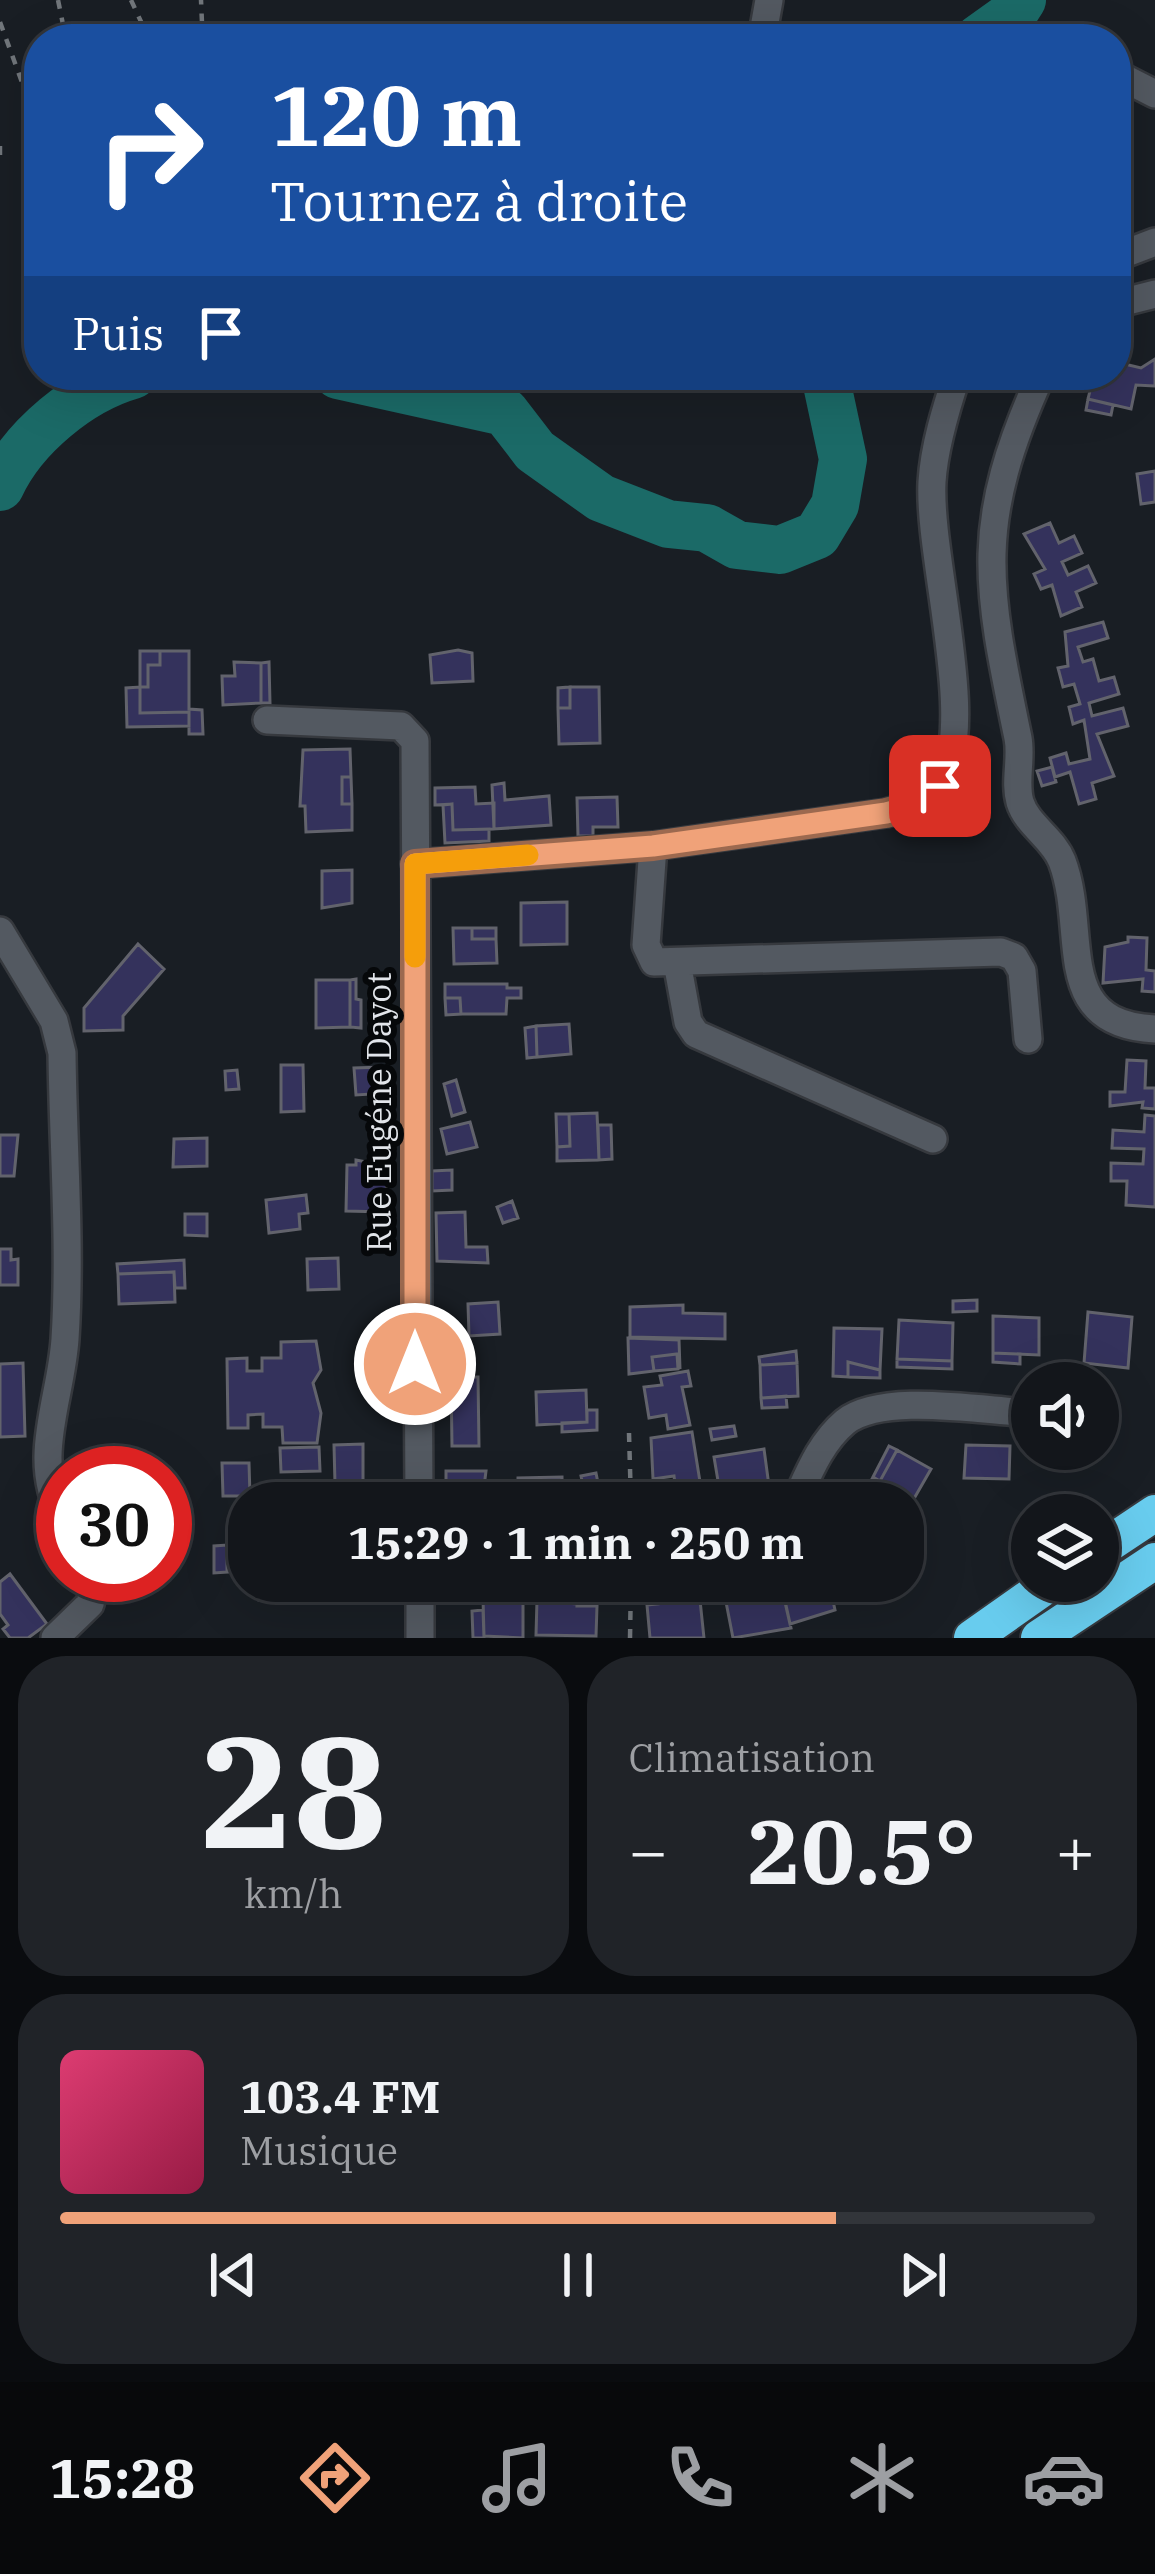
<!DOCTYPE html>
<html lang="fr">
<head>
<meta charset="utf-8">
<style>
	body { margin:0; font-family:"IBM Plex Serif",serif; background:#202328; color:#f1f3f6; height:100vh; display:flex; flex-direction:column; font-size:45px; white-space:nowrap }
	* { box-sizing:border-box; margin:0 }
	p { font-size:39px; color:#9d9fa3 }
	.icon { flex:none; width:66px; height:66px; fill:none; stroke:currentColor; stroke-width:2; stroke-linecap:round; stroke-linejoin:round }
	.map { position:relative; height:1638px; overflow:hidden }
	.sheet { display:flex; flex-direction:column; gap:18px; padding:18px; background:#0a0c0f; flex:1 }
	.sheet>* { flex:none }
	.hud { position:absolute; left:24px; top:24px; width:1107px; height:366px; border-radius:48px; box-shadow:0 12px 48px #0002,0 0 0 3px #32353a; background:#1a4fa0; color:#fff; overflow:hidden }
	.controls { position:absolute; left:1011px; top:1362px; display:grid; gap:24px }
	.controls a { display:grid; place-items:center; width:108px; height:108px; border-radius:50%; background:#13161b; box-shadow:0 12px 48px #0002,0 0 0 3px #32353a; font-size:60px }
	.speed { position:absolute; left:36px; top:1446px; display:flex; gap:24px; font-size:60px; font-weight:700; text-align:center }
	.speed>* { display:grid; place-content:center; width:156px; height:156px; border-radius:50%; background:#13161b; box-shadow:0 12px 48px #0002,0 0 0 3px #32353a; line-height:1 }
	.speed .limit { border:18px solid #d22; background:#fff; color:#111 }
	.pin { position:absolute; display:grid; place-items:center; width:102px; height:102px; color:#fff; margin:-51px; border-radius:24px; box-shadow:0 6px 18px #0006 }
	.me { position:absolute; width:132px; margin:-66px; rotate:0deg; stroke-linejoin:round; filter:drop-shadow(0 0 9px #0008) }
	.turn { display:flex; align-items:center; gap:42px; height:252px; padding:0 48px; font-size:54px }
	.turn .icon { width:156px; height:156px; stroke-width:2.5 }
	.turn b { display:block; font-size:84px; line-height:102px }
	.then { display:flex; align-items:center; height:114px; padding:0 48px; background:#0003; gap:24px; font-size:45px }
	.big { font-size:90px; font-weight:800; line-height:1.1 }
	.sheet .widget { flex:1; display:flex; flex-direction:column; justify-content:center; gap:18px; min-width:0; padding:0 42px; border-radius:48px; background:#202328 }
	.sheet .dial { align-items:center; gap:0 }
	.dial b { font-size:156px; line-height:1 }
	.song { display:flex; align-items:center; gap:36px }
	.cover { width:144px; height:144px; border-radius:18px; background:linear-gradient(135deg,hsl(340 70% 55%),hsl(340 70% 35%)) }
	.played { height:12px; border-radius:6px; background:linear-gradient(90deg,#f0a279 75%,#32353a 75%) }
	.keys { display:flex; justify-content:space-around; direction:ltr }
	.heat { display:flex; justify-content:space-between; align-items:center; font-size:66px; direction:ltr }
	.sheet .tiles { flex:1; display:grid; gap:18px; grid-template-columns:1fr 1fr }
	.widget:last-child { grid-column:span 2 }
	.trip { position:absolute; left:228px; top:1482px; width:696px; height:120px; border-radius:48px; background:#13161b; box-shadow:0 12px 48px #0002,0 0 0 3px #32353a; font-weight:800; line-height:120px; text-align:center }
	.menu { display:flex; height:192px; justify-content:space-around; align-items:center; background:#08090b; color:#9d9fa3 }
	.menu .icon { width:84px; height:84px }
	.menu .current { color:#f0a279 }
	.menu b { font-size:54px; color:#f1f3f6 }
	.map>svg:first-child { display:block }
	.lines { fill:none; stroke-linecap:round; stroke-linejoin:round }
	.river { stroke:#1b6a67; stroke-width:48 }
	.building { fill:#34325c; stroke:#62636c; stroke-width:3 }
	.minor-casing { stroke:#36393e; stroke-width:32 }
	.highway-casing { stroke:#36393e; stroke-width:40 }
	.path { stroke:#71767b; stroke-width:4.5; stroke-dasharray:9 9; stroke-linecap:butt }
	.minor { stroke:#535961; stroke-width:27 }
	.highway { stroke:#68ccee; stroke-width:36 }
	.route-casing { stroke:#9c694f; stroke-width:30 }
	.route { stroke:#f0a279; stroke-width:21 }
	.slow { stroke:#f59e0b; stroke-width:21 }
	.labels { text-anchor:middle; stroke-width:12; stroke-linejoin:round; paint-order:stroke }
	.street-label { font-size:33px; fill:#e2e5ea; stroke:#06080a }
</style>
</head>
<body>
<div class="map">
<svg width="1155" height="1638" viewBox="0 0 1155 1638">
	<rect width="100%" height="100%" fill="#191e24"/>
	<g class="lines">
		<path class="river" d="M978,39L1013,14L1022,0
			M338,375L505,412L535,451L601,498L668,524L707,528L737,545L780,550L817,535L835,505L843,459L825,375
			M0,487C23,437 80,390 133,375"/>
	</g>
	<path class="building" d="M1155,359V386L1136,385L1131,409L1088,399L1094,375H1116V362L1141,368Z
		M1088,399L1113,405L1111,415L1086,410Z
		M1155,471V502L1141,504L1137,474Z
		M1050,523L1059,543L1074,536L1082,553L1062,562L1068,575L1088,566L1096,583L1076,592L1082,607L1061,616L1052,585L1041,589L1034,574L1045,569L1024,534Z
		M1103,622L1108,638L1078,647L1083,662L1093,659L1099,681L1114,677L1119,694L1089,703L1092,716L1123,708L1128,726L1097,734L1114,776L1092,783L1096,799L1079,804L1070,772L1055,777L1050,758L1066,753L1069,764L1090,759L1084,720L1073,724L1069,707L1080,704L1074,684L1063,687L1058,668L1068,666L1065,632Z
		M458,650L472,653L473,681L432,683L430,655Z
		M140,651H160V665H148V687H140Z
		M160,651H189V709L202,710L203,734H189V712L140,713V687H148V665H160Z
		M234,662L261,663V703L223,705L222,676H235Z
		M269,662L270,703H261V663Z
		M140,687V713L189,712V726L127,727L126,688Z
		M570,687V708H558V688Z
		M570,687H599L600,743L559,744L558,708H570Z
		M350,749L351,777H342V804H352V830L306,832L305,806H300L303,750Z
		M1052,767L1056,782L1042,786L1037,771Z
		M342,777H351L352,804H342Z
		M504,783L505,800L549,796L551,825L494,829L492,785Z
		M475,787L476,804L494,803V829L453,830L452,804L435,805V788Z
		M617,797L618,827H593V836H578L577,798Z
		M452,804L453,830L489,829V841L445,843L443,805Z
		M352,870V903L322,908V871Z
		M567,902V944L521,945V903Z
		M453,928H472V939H496L497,963L454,964Z
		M472,928H496V939H472Z
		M1128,937L1147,938L1146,970L1155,971V992L1142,991L1143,979L1103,983L1105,947L1128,942Z
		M138,944L164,969L123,1016V1030L84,1031V1008Z
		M356,979V999L361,1000V1028L350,1027V980Z
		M316,980H350V1027L316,1028Z
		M445,984H507V988H521V998H507L506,1014H461L460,998H445Z
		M445,998H460L461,1014L446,1015Z
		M569,1024L571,1054L537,1057L536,1026Z
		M536,1026L537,1057L527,1058L525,1028Z
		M1127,1060L1146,1061L1145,1088H1155V1109L1142,1108L1143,1102L1110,1106V1092H1125Z
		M281,1065H303L304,1111L281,1112Z
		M384,1067L386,1104L372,1105L371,1094L356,1095L354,1068Z
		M237,1070L239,1089L226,1090L225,1071Z
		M456,1080L465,1112L452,1116L444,1084Z
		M597,1113L599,1160L557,1161V1147L570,1146L569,1114Z
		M556,1114H569L570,1146L557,1147Z
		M1145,1115L1155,1116V1207L1126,1205L1127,1181H1111V1163L1143,1164L1144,1149L1112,1148L1113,1130L1144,1132Z
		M470,1122L477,1147L447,1154L441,1129Z
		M598,1125H611L612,1159L599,1160Z
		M0,1135H18L14,1176H0Z
		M207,1138V1166L173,1167L174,1139Z
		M356,1160L387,1166L386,1212L346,1211L347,1165H356Z
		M452,1170V1190L432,1191V1171Z
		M306,1195L308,1213L299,1214L300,1229L269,1233L266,1200Z
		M512,1201L518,1218L503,1223L497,1207Z
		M465,1212L466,1247H487L488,1263L437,1261L436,1213Z
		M185,1214H207V1236L185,1235Z
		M0,1249H11V1260L18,1259V1285H0Z
		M338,1258L339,1289L308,1290L307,1259Z
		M184,1260L185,1288H175L174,1272L118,1274L117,1264Z
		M174,1272L175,1302L119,1304L118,1274Z
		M977,1300V1311L953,1312V1301Z
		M498,1302L500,1334L469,1336L468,1304Z
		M683,1305V1313L725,1314V1339L630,1337V1307Z
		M1088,1312L1132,1317L1128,1368L1084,1363Z
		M993,1316L1039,1318V1355L993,1353Z
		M899,1320L953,1323L952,1361L897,1359Z
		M834,1328L882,1329L880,1370L848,1362V1377L833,1376Z
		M628,1338L679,1340L680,1369L677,1354L652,1357L654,1371L629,1374Z
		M316,1341L321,1370L313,1383L321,1413L317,1443H283L282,1427H263V1414L248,1415V1428H228L227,1359L247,1358V1371H262V1358H281V1342Z
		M796,1351L797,1363L760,1365L759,1357Z
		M993,1353L1020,1354V1364L993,1362Z
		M677,1354L678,1369L654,1371L652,1357Z
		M897,1359L952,1361V1369L897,1367Z
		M848,1362L880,1370V1378L848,1377Z
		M23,1363L25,1436L0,1437V1364Z
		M797,1363L798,1396L761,1398L760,1365Z
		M688,1371L691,1386L682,1387L690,1425L668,1429L666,1415L649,1418L644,1387L662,1385L660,1376Z
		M451,1377H478L479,1446H452Z
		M586,1390L587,1422L537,1425L536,1392Z
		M786,1396L787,1407L762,1408L761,1398Z
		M587,1410H597V1430L562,1432V1423L587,1422Z
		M734,1426L736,1436L712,1440L710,1429Z
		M692,1432L701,1488L676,1492L674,1476L653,1479L651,1438Z
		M363,1444V1484H335L334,1445Z
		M966,1445L1010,1446L1009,1479L964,1478Z
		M889,1446L897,1450L880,1481L873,1477Z
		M319,1447L320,1471L281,1472L280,1448Z
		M764,1449L769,1486L754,1484L720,1493L714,1457Z
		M897,1450L931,1469L904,1516L903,1503H881L864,1494L873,1477L880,1481Z
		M222,1463H249L250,1496H223Z
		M446,1471H486L482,1503H446Z
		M596,1473L602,1503H587L581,1476Z
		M562,1477V1503H518V1478Z
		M754,1484L755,1495L736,1498L734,1487Z
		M299,1494L300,1503H270V1495Z
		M165,1534L188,1543L176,1572L165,1568Z
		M227,1545H241L242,1572H227Z
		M227,1545V1572L214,1573V1546Z
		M10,1574L47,1624L28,1638H10L3,1629L8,1625L0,1614V1582Z
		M258,1581H280V1599L259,1600Z
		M280,1581H304V1598L280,1599Z
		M811,1582L829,1583L835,1610L790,1624L782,1589Z
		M682,1584L684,1601L700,1600L704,1638H650L647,1605L658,1604L656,1586Z
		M765,1587L767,1597L726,1602L724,1595Z
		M782,1587L791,1628L733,1638L726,1602L767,1597L766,1590Z
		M578,1592L597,1594V1606H577Z
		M483,1598H523V1638L484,1636Z
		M537,1600L597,1606L596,1636L536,1635Z
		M483,1610L484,1638H473L472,1611Z"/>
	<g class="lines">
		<defs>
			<path id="minor" d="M762,39L769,0
				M1116,74L1155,94
				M1116,257L1155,242
				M1116,304L1155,294
				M1041,375C973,524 986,584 1018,738C1022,759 1014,782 1020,802C1027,825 1053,838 1062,861C1089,932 1050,1024 1155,1029
				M267,720L401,726L415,741L419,1503
				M653,846L646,945L654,962L1001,952L1014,957L1022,971L1028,1039
				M415,864L653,846L886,813C907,807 929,802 941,783C978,724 928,558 932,482C934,447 946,408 957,375
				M0,931L54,1021L62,1053C63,1147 71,1245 65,1339C61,1400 30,1460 63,1518
				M677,962L688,1022L696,1034L933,1139
				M795,1503C808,1475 820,1443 845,1422C883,1392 983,1411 1032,1413
				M55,1638L90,1604L96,1575
				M420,1638V1581"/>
			<path id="highway" d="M1098,1551L1155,1513
				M972,1638L1053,1581
				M1039,1638L1155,1561"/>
		</defs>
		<use href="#minor" class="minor-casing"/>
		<use href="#highway" class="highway-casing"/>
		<path class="path" d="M58,0L66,39
			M131,0L149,39
			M0,22L23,85L39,101
			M195,39L202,23L201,0
			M0,146V158
			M629,1433L631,1503
			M630,1638L631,1581"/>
		<use href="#minor" class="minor"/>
		<use href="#highway" class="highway"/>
	</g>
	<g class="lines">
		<defs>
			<path id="route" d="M415,1364V864L653,846L886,813L916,805L940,786"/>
		</defs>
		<use href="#route" class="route-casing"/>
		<use href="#route" class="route"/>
		<path class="slow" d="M415,957V864L528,855"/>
	</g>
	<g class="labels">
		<g class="street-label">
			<text transform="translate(379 1112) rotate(-90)" y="12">Rue Eugéne Dayot</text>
		</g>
	</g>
</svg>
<div class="controls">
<a><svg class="icon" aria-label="sound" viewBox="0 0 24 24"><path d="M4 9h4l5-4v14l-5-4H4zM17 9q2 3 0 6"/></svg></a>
<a><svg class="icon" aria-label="layers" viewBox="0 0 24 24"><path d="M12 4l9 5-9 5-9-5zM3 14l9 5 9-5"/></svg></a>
</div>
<div class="speed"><div class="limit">30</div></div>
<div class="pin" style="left:940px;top:786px;background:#d93025"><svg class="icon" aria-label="arrive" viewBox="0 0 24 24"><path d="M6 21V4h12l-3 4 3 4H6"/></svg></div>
<svg class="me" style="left:415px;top:1364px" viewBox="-20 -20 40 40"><circle r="17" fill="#f0a279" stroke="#fff" stroke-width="3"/><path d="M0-11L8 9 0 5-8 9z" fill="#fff"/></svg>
<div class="trip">15:29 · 1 min · 250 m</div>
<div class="hud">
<div class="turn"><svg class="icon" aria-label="right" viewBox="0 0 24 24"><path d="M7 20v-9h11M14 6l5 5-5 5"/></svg><div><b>120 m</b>Tournez à droite</div></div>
<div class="then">Puis<svg class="icon" aria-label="arrive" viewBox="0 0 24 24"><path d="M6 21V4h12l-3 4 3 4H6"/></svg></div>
</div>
</div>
<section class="sheet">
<div class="tiles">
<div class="widget dial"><b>28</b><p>km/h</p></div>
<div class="widget"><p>Climatisation</p>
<div class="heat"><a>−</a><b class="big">20.5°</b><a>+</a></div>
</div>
<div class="widget">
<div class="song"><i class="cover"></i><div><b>103.4 FM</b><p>Musique</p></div></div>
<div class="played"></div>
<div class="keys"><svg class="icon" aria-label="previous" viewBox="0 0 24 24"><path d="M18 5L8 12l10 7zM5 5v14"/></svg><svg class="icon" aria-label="pause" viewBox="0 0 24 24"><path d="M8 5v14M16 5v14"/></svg><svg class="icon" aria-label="next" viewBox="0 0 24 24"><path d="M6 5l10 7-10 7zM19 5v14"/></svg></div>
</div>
</div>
</section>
<nav class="menu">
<b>15:28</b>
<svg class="icon current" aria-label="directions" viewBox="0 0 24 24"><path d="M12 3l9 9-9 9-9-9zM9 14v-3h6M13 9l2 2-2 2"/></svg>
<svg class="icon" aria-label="music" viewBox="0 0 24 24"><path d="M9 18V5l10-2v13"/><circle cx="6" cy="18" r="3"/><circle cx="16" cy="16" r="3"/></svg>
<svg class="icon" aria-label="phone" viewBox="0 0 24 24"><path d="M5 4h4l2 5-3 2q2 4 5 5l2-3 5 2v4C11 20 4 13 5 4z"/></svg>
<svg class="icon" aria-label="climate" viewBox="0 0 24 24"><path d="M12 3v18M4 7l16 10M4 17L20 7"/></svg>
<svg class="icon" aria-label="car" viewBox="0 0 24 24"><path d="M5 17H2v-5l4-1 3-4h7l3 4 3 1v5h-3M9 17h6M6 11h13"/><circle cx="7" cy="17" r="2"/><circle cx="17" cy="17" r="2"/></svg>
</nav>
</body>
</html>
